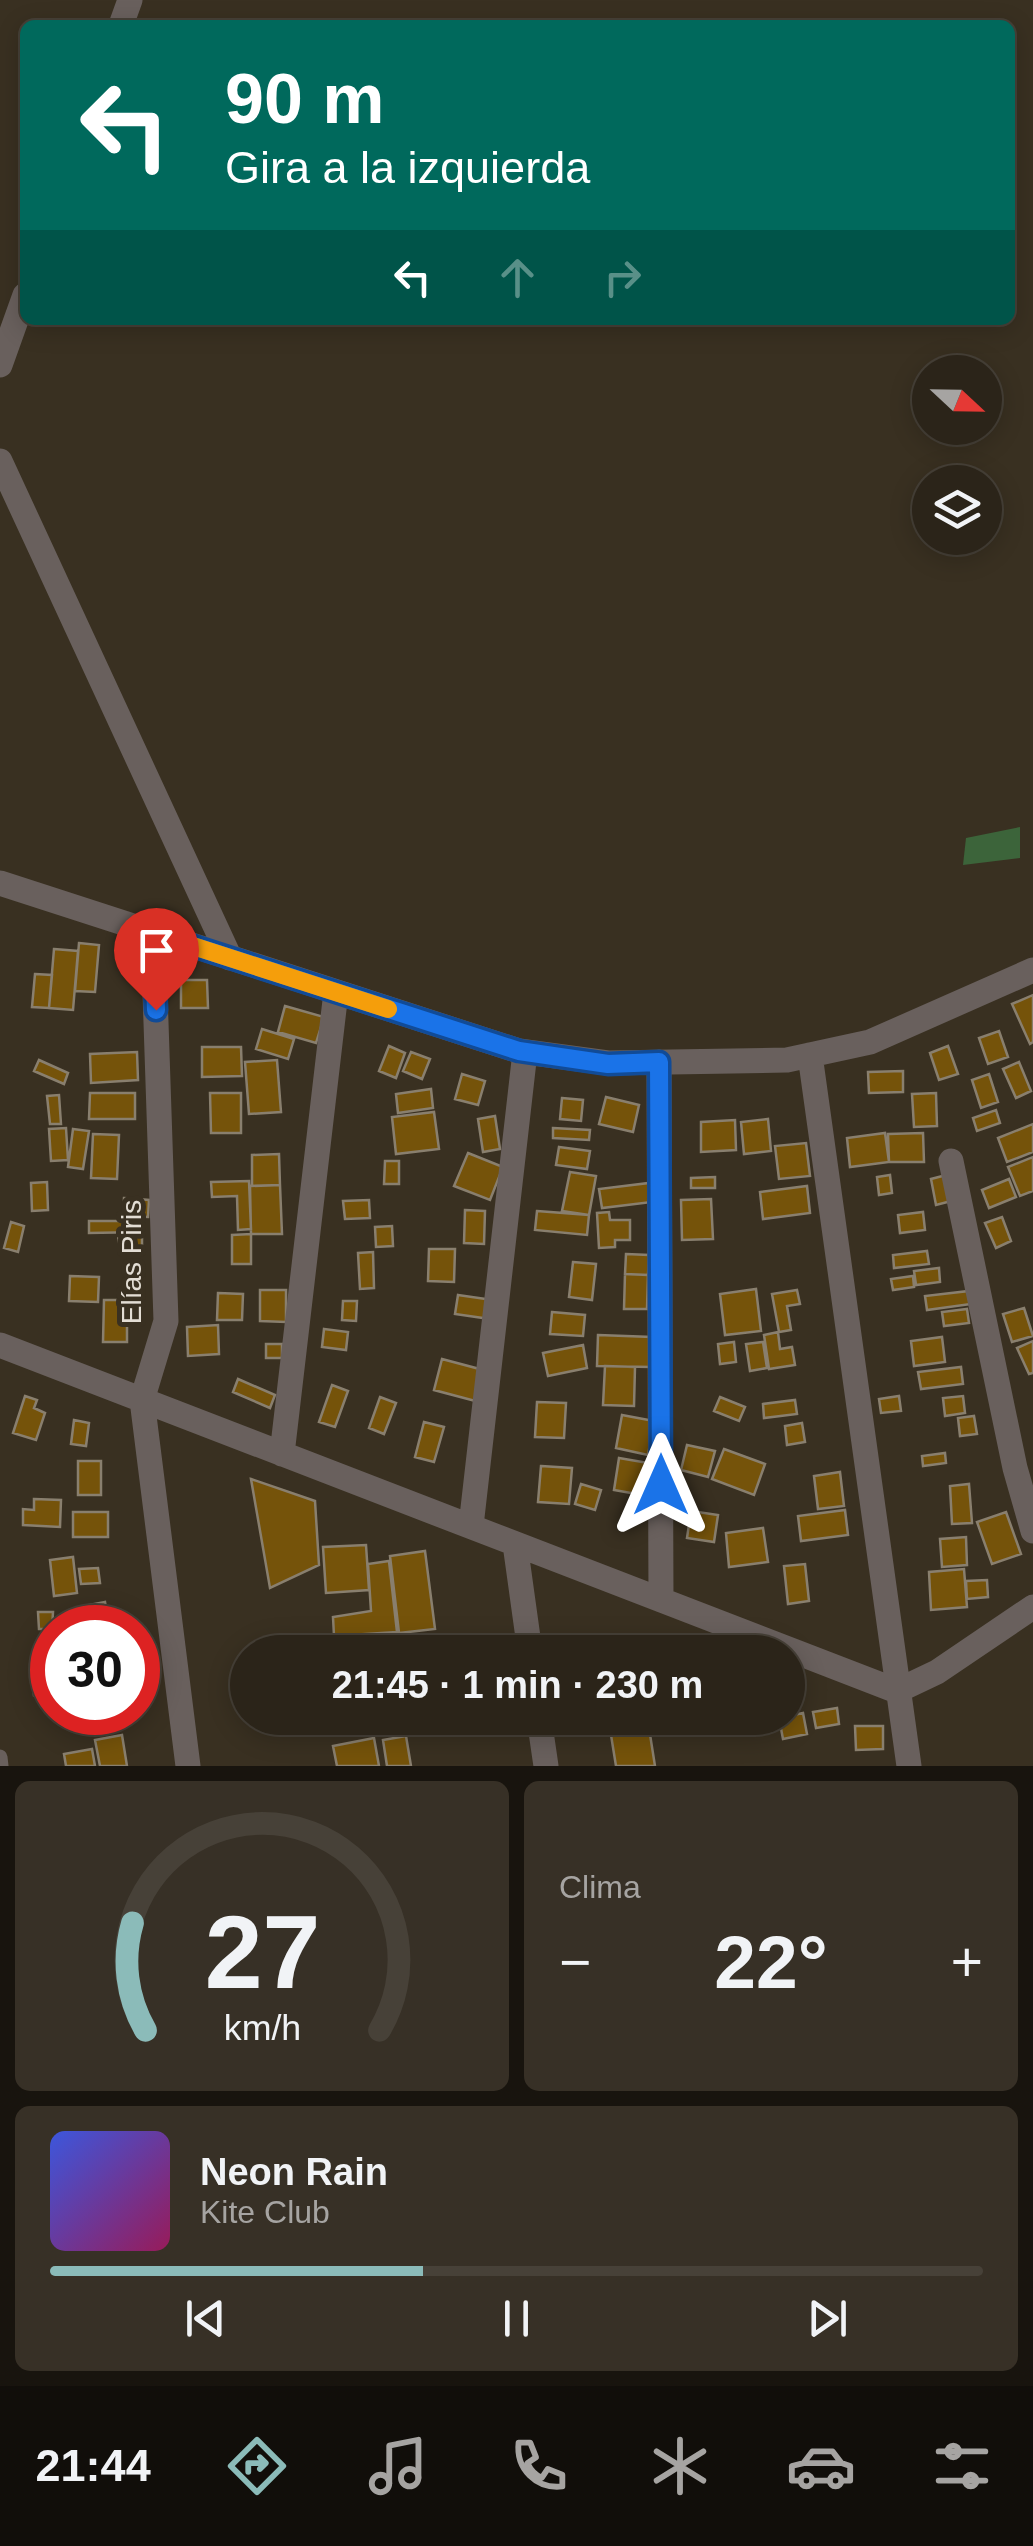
<!DOCTYPE html>
<html lang="es">
<head>
<meta charset="utf-8">
<style>
	body { margin:0; font-family:Helvetica,sans-serif; background:#373026; color:#f1f3f6; height:100vh; display:flex; flex-direction:column; font-size:38px; white-space:nowrap }
	* { box-sizing:border-box; margin:0 }
	p { font-size:32px; color:#a6a4a2 }
	.icon { flex:none; width:55px; height:55px; fill:none; stroke:currentColor; stroke-width:2; stroke-linecap:round; stroke-linejoin:round }
	.map { position:relative; height:1766px; overflow:hidden }
	.details { display:flex; flex-direction:column; gap:15px; padding:15px; background:#18140e; flex:1 }
	.details>* { flex:none }
	.banner { position:absolute; left:20px; top:20px; width:995px; height:305px; border-radius:15px; box-shadow:0 5px 25px #0003,0 0 0 2px #474138; background:#00695c; color:#fff; overflow:hidden }
	.needle { width:65px; rotate:112deg }
	.tools { position:absolute; left:912px; top:355px; display:grid; gap:20px }
	.tools a { display:grid; place-items:center; width:90px; height:90px; border-radius:50%; background:#2b2419; box-shadow:0 5px 25px #0003,0 0 0 2px #474138; font-size:50px }
	.speed { position:absolute; left:30px; top:1605px; display:flex; gap:20px; font-size:50px; font-weight:700; text-align:center }
	.speed>* { display:grid; place-content:center; width:130px; height:130px; border-radius:50%; background:#2b2419; box-shadow:0 5px 25px #0003,0 0 0 2px #474138; line-height:1 }
	.speed .limit { border:15px solid #d22; background:#fff; color:#111 }
	.pin { position:absolute; display:grid; place-items:center; width:85px; height:85px; color:#fff; margin:-102px -42px; border-radius:50% 50% 50% 0; rotate:-45deg; box-shadow:0 0 10px #0007 }
	.pin .icon { rotate:45deg }
	.me { position:absolute; width:110px; margin:-55px; rotate:0deg; stroke-linejoin:round; filter:drop-shadow(0 0 8px #0008) }
	.turn { display:flex; align-items:center; gap:35px; height:210px; padding:0 40px; font-size:45px }
	.turn .icon { width:130px; height:130px; stroke-width:2.5 }
	.turn b { display:block; font-size:70px; line-height:85px }
	.lanes { display:flex; align-items:center; height:95px; padding:0 40px; background:#0003; justify-content:center; gap:50px; direction:ltr }
	.lanes .off { opacity:.35 }
	.big { font-size:75px; font-weight:700; line-height:1.1 }
	.details .card { flex:1; display:flex; flex-direction:column; justify-content:center; gap:15px; min-width:0; padding:0 35px; border-radius:15px; background:#373026 }
	.details .dial { align-items:center; gap:0 }
	.dial svg { height:260px; overflow:visible; fill:none; stroke:#474138; stroke-width:7; stroke-linecap:round; text-anchor:middle }
	.dial text { fill:#f1f3f6; stroke:none }
	.song { display:flex; align-items:center; gap:30px }
	.cover { width:120px; height:120px; border-radius:15px; background:linear-gradient(135deg,hsl(230 70% 55%),hsl(330 70% 35%)) }
	.played { height:10px; border-radius:5px; background:linear-gradient(90deg,#8bbbb9 40%,#474138 40%) }
	.keys { display:flex; justify-content:space-around; direction:ltr }
	.heat { display:flex; justify-content:space-between; align-items:center; font-size:55px; direction:ltr }
	.details .tiles { flex:1; display:grid; gap:15px; grid-template-columns:1fr 1fr }
	.card:last-child { grid-column:span 2 }
	.trip { position:absolute; left:230px; top:1635px; width:575px; height:100px; border-radius:50px; background:#2b2419; box-shadow:0 5px 25px #0003,0 0 0 2px #474138; font-weight:700; line-height:100px; text-align:center }
	.menu { display:flex; height:160px; justify-content:space-around; align-items:center; background:#110e0a; color:#a6a4a2 }
	.menu .icon { width:70px; height:70px }
	.menu .active { color:#8bbbb9 }
	.menu b { font-size:45px; color:#f1f3f6 }
	.map>svg:first-child { display:block }
	.green { fill:#3c643a }
	.building { fill:#75530a; stroke:#897f6e; stroke-width:2.5 }
	.lines { fill:none; stroke-linecap:round; stroke-linejoin:round }
	.service { stroke:#69605d; stroke-width:15 }
	.minor { stroke:#69605d; stroke-width:25 }
	.route-casing { stroke:#114b97; stroke-width:25 }
	.route { stroke:#1a73e8; stroke-width:18 }
	.slow { stroke:#f59e0b; stroke-width:18 }
	.labels { text-anchor:middle; stroke-width:10; stroke-linejoin:round; paint-order:stroke }
	.street-label { font-size:28px; fill:#e3ddd4; stroke:#393021 }
</style>
</head>
<body>
<div class="map">
<svg width="1033" height="1766" viewBox="0 0 1033 1766">
	<rect width="100%" height="100%" fill="#393021"/>
	<path class="green" d="M1020,827V858L963,865L966,838Z"/>
	<path class="building" d="M79,943L99,945L95,992L75,991Z
		M54,949L78,951L73,1010L49,1008Z
		M35,974L52,975L49,1008L32,1007Z
		M181,980H207L208,1008H181Z
		M1033,995V1042L1030,1044L1012,1004Z
		M285,1006L324,1017L316,1043L278,1032Z
		M262,1029L294,1039L288,1059L256,1049Z
		M999,1031L1008,1057L988,1064L979,1038Z
		M389,1046L405,1053L396,1078L379,1071Z
		M948,1046L958,1074L939,1080L930,1053Z
		M202,1047H241L242,1076L202,1077Z
		M137,1052L138,1080L91,1083L90,1054Z
		M411,1052L430,1059L422,1079L403,1071Z
		M39,1060L68,1073L64,1084L34,1071Z
		M277,1060L281,1112L249,1114L245,1062Z
		M1019,1062L1031,1091L1016,1098L1003,1069Z
		M903,1071V1092L869,1093L868,1072Z
		M462,1074L485,1081L478,1105L455,1099Z
		M989,1074L998,1102L981,1108L972,1080Z
		M431,1089L433,1108L398,1113L396,1094Z
		M90,1093H135V1119H89Z
		M210,1093H241V1133H211Z
		M936,1093L937,1126L914,1127L912,1094Z
		M59,1095L61,1124H50L47,1096Z
		M606,1097L639,1105L633,1132L599,1124Z
		M562,1098L583,1100L581,1121L560,1119Z
		M996,1110L1000,1123L977,1131L973,1118Z
		M434,1112L439,1149L396,1154L392,1117Z
		M495,1116L500,1149L483,1152L478,1119Z
		M768,1119L771,1151L744,1154L741,1122Z
		M735,1120L736,1150L701,1152V1122Z
		M1033,1124V1152L1007,1162L998,1138Z
		M66,1128L68,1160L51,1161L49,1129Z
		M553,1128L590,1130L589,1140L553,1138Z
		M73,1129L89,1131L83,1169L68,1167Z
		M885,1133L889,1162L850,1167L847,1138Z
		M923,1133L924,1162H889L888,1134Z
		M93,1134L119,1135L117,1179L91,1178Z
		M806,1143L810,1176L779,1179L775,1146Z
		M559,1147L590,1151L587,1169L556,1165Z
		M468,1153L503,1167L490,1200L454,1186Z
		M279,1154L280,1185L252,1186V1155Z
		M1033,1157V1191L1020,1196L1008,1167Z
		M385,1161H399V1184H384Z
		M570,1172L596,1176L589,1215L562,1211Z
		M950,1174L955,1200L936,1205L931,1179Z
		M890,1175L892,1193L879,1195L877,1177Z
		M715,1177V1188H691V1178Z
		M1009,1179L1016,1197L989,1208L982,1190Z
		M249,1181L251,1229L238,1230L237,1196L212,1197L211,1182Z
		M47,1182L48,1210L32,1211L31,1183Z
		M649,1183L652,1202L602,1208L599,1189Z
		M280,1185L282,1234H251L250,1186Z
		M807,1186L810,1213L763,1219L760,1192Z
		M124,1198L149,1200L148,1217L123,1216Z
		M711,1199L713,1239L682,1240L681,1200Z
		M369,1200L370,1218L345,1219L343,1201Z
		M465,1210L485,1211L484,1244L464,1243Z
		M537,1211L589,1215L587,1235L535,1230Z
		M609,1212L610,1220H630V1240H615V1247L599,1248L597,1213Z
		M923,1212L925,1230L900,1233L898,1215Z
		M1002,1217L1011,1241L996,1248L985,1223Z
		M89,1221H141L142,1232L89,1233Z
		M11,1222L24,1226L18,1252L4,1248Z
		M392,1226L393,1246L376,1247L375,1227Z
		M118,1232H142V1248H119Z
		M251,1234V1264H232V1235Z
		M429,1249H455L454,1282L428,1281Z
		M927,1251L929,1264L894,1268L893,1255Z
		M373,1252L374,1288L360,1289L358,1253Z
		M626,1254L649,1255L648,1275L625,1274Z
		M573,1262L596,1264L592,1300L569,1297Z
		M939,1268L940,1282L916,1285L914,1271Z
		M625,1274L648,1275L647,1309H624Z
		M70,1276L99,1277L98,1302L69,1301Z
		M913,1276L914,1287L893,1290L891,1279Z
		M756,1289L761,1331L725,1335L720,1294Z
		M260,1290H286V1322L260,1321Z
		M797,1290L800,1304L787,1306L791,1330L779,1332L772,1294Z
		M969,1291L971,1304L927,1310L925,1296Z
		M218,1293L243,1294L242,1320H217Z
		M458,1295L493,1300L490,1319L455,1314Z
		M104,1300H127V1342H103Z
		M343,1301H357L356,1321L342,1320Z
		M1024,1308L1033,1336L1012,1342L1003,1314Z
		M967,1309L969,1323L944,1326L942,1312Z
		M552,1312L585,1315L583,1336L550,1334Z
		M218,1325L219,1354L188,1356L187,1327Z
		M324,1329L348,1332L346,1350L322,1347Z
		M778,1332L780,1349L792,1347L795,1365L769,1369L764,1335Z
		M598,1335L652,1337L651,1367L597,1366Z
		M942,1337L945,1362L914,1366L911,1341Z
		M1033,1341V1373L1029,1374L1017,1348Z
		M734,1342L736,1362L720,1364L718,1344Z
		M763,1342L767,1368L750,1371L746,1344Z
		M266,1344H282V1358H266Z
		M583,1345L587,1368L548,1376L543,1353Z
		M442,1359L487,1371L479,1402L434,1390Z
		M605,1366L635,1367L634,1406L603,1405Z
		M961,1367L963,1384L921,1389L918,1372Z
		M238,1379L275,1395L270,1408L233,1392Z
		M332,1385L348,1391L335,1427L319,1422Z
		M25,1396L37,1400L34,1408L45,1413L36,1440L13,1433Z
		M899,1396L901,1411L881,1413L879,1399Z
		M963,1396L965,1413L945,1416L943,1398Z
		M380,1397L396,1403L384,1434L369,1428Z
		M720,1397L745,1407L739,1421L714,1411Z
		M795,1400L797,1414L764,1418L763,1404Z
		M537,1402L566,1403L564,1438L535,1437Z
		M622,1415L654,1421L648,1455L616,1448Z
		M974,1416L977,1434L960,1436L958,1418Z
		M74,1420L89,1423L86,1446L71,1444Z
		M424,1422L444,1427L434,1462L415,1457Z
		M802,1423L805,1442L787,1445L785,1426Z
		M687,1445L715,1451L708,1477L681,1470Z
		M724,1449L765,1464L754,1495L712,1479Z
		M945,1453L946,1463L923,1466L922,1456Z
		M619,1458L654,1464L648,1496L614,1490Z
		M78,1461H101V1495H78Z
		M541,1466L572,1468L569,1504L538,1502Z
		M840,1472L844,1506L818,1509L814,1476Z
		M251,1479L315,1501L319,1565L270,1588Z
		M581,1484L601,1490L595,1510L575,1504Z
		M969,1484L972,1523L952,1524L950,1486Z
		M34,1499L61,1500L60,1527L23,1525V1509L34,1510Z
		M845,1510L848,1535L801,1541L798,1516Z
		M691,1511L718,1515L714,1542L687,1538Z
		M73,1512H108V1537H73Z
		M1006,1512L1021,1554L992,1564L977,1522Z
		M763,1528L768,1562L729,1567L726,1533Z
		M966,1537L967,1565L942,1567L940,1539Z
		M366,1545L369,1590L326,1593L323,1547Z
		M425,1551L435,1629L399,1633L390,1556Z
		M73,1557L77,1593L54,1596L50,1560Z
		M389,1561L397,1632L334,1636L333,1617L371,1611L368,1564Z
		M805,1564L809,1601L788,1604L784,1566Z
		M98,1568L100,1583L81,1584L79,1569Z
		M964,1569L967,1607L931,1610L929,1572Z
		M987,1580L988,1597L967,1599L966,1581Z
		M105,1602L109,1628H88L84,1606Z
		M38,1612H53L52,1629H39Z
		M52,1658V1693L34,1695L31,1660Z
		M837,1708L839,1724L816,1728L813,1712Z
		M803,1713L807,1734L783,1739L779,1718Z
		M418,1718H464L465,1722L420,1730Z
		M855,1726H883V1749L856,1750Z
		M649,1728L655,1766H616L611,1735Z
		M122,1735L127,1766H100L95,1740Z
		M406,1736L411,1766H387L383,1740Z
		M374,1738L379,1766H337L333,1746Z
		M92,1749L95,1766H66L64,1754Z"/>
	<g class="lines">
		<path class="service" d="M0,1757L1,1766"/>
		<path class="minor" d="M121,25L130,0
			M0,365L25,295
			M0,461L230,958
			M0,883L519,1051L608,1063L787,1060L870,1042L1033,970
			M153,933L166,1321L142,1400L188,1766
			M810,1055L909,1766
			M659,1062L661,1600
			M951,1161L1015,1468L1033,1531
			M0,1345L897,1691L937,1672L1033,1607
			M282,1454L336,992
			M471,1526L525,1052
			M515,1544L530,1652
			M539,1718L546,1766"/>
	</g>
	<g class="lines">
		<defs>
			<path id="route" d="M156,1010L153,933L519,1051L608,1064L659,1062L661,1485"/>
		</defs>
		<use href="#route" class="route-casing"/>
		<use href="#route" class="route"/>
		<path class="slow" d="M193,946L388,1009"/>
	</g>
	<g class="labels">
		<g class="street-label">
			<text transform="translate(131 1262) rotate(-90)" y="10">Elías Piris</text>
		</g>
	</g>
</svg>
<div class="tools">
<a><svg class="needle" viewBox="-14 -14 28 28"><path d="M0-13l5 13h-10z" fill="#e53935"/><path d="M0 13l5-13h-10z" fill="#a6a4a2"/></svg></a>
<a><svg class="icon" aria-label="layers" viewBox="0 0 24 24"><path d="M12 4l9 5-9 5-9-5zM3 14l9 5 9-5"/></svg></a>
</div>
<div class="speed"><div class="limit">30</div></div>
<div class="pin" style="left:156px;top:1010px;background:#d93025"><svg class="icon" aria-label="arrive" viewBox="0 0 24 24"><path d="M6 21V4h12l-3 4 3 4H6"/></svg></div>
<svg class="me" style="left:661px;top:1485px" viewBox="-20 -20 40 40"><path d="M0-17L14 15 0 8-14 15z" fill="#1a73e8" stroke="#fff" stroke-width="4"/></svg>
<div class="trip">21:45 · 1 min · 230 m</div>
<div class="banner">
<div class="turn"><svg class="icon" aria-label="left" viewBox="0 0 24 24"><path d="M17 20v-9H6M10 6l-5 5 5 5"/></svg><div><b>90 m</b>Gira a la izquierda</div></div>
<div class="lanes"><svg class="icon" aria-label="left" viewBox="0 0 24 24"><path d="M17 20v-9H6M10 6l-5 5 5 5"/></svg><svg class="icon off" aria-label="ahead" viewBox="0 0 24 24"><path d="M12 20V5M6 11l6-6 6 6"/></svg><svg class="icon off" aria-label="right" viewBox="0 0 24 24"><path d="M7 20v-9h11M14 6l5 5-5 5"/></svg></div>
</div>
</div>
<section class="details">
<div class="tiles">
<div class="card dial"><svg viewBox="0 0 100 80">
<path d="M14 69A42 42 0 1 1 86 69"/>
<path d="M14 69A42 42 0 0 1 10 36" stroke="#8bbbb9"/>
<text x="50" y="56" font-size="32" font-weight="700">27</text>
<text x="50" y="72" font-size="11">km/h</text>
</svg></div>
<div class="card"><p>Clima</p>
<div class="heat"><a>−</a><b class="big">22°</b><a>+</a></div>
</div>
<div class="card">
<div class="song"><i class="cover"></i><div><b>Neon Rain</b><p>Kite Club</p></div></div>
<div class="played"></div>
<div class="keys"><svg class="icon" aria-label="previous" viewBox="0 0 24 24"><path d="M18 5L8 12l10 7zM5 5v14"/></svg><svg class="icon" aria-label="pause" viewBox="0 0 24 24"><path d="M8 5v14M16 5v14"/></svg><svg class="icon" aria-label="next" viewBox="0 0 24 24"><path d="M6 5l10 7-10 7zM19 5v14"/></svg></div>
</div>
</div>
</section>
<nav class="menu">
<b>21:44</b>
<svg class="icon active" aria-label="directions" viewBox="0 0 24 24"><path d="M12 3l9 9-9 9-9-9zM9 14v-3h6M13 9l2 2-2 2"/></svg>
<svg class="icon" aria-label="music" viewBox="0 0 24 24"><path d="M9 18V5l10-2v13"/><circle cx="6" cy="18" r="3"/><circle cx="16" cy="16" r="3"/></svg>
<svg class="icon" aria-label="phone" viewBox="0 0 24 24"><path d="M5 4h4l2 5-3 2q2 4 5 5l2-3 5 2v4C11 20 4 13 5 4z"/></svg>
<svg class="icon" aria-label="climate" viewBox="0 0 24 24"><path d="M12 3v18M4 7l16 10M4 17L20 7"/></svg>
<svg class="icon" aria-label="car" viewBox="0 0 24 24"><path d="M5 17H2v-5l4-1 3-4h7l3 4 3 1v5h-3M9 17h6M6 11h13"/><circle cx="7" cy="17" r="2"/><circle cx="17" cy="17" r="2"/></svg>
<svg class="icon" aria-label="filters" viewBox="0 0 24 24"><path d="M4 7h16M4 17h16"/><circle cx="9" cy="7" r="2"/><circle cx="15" cy="17" r="2"/></svg>
</nav>
</body>
</html>
